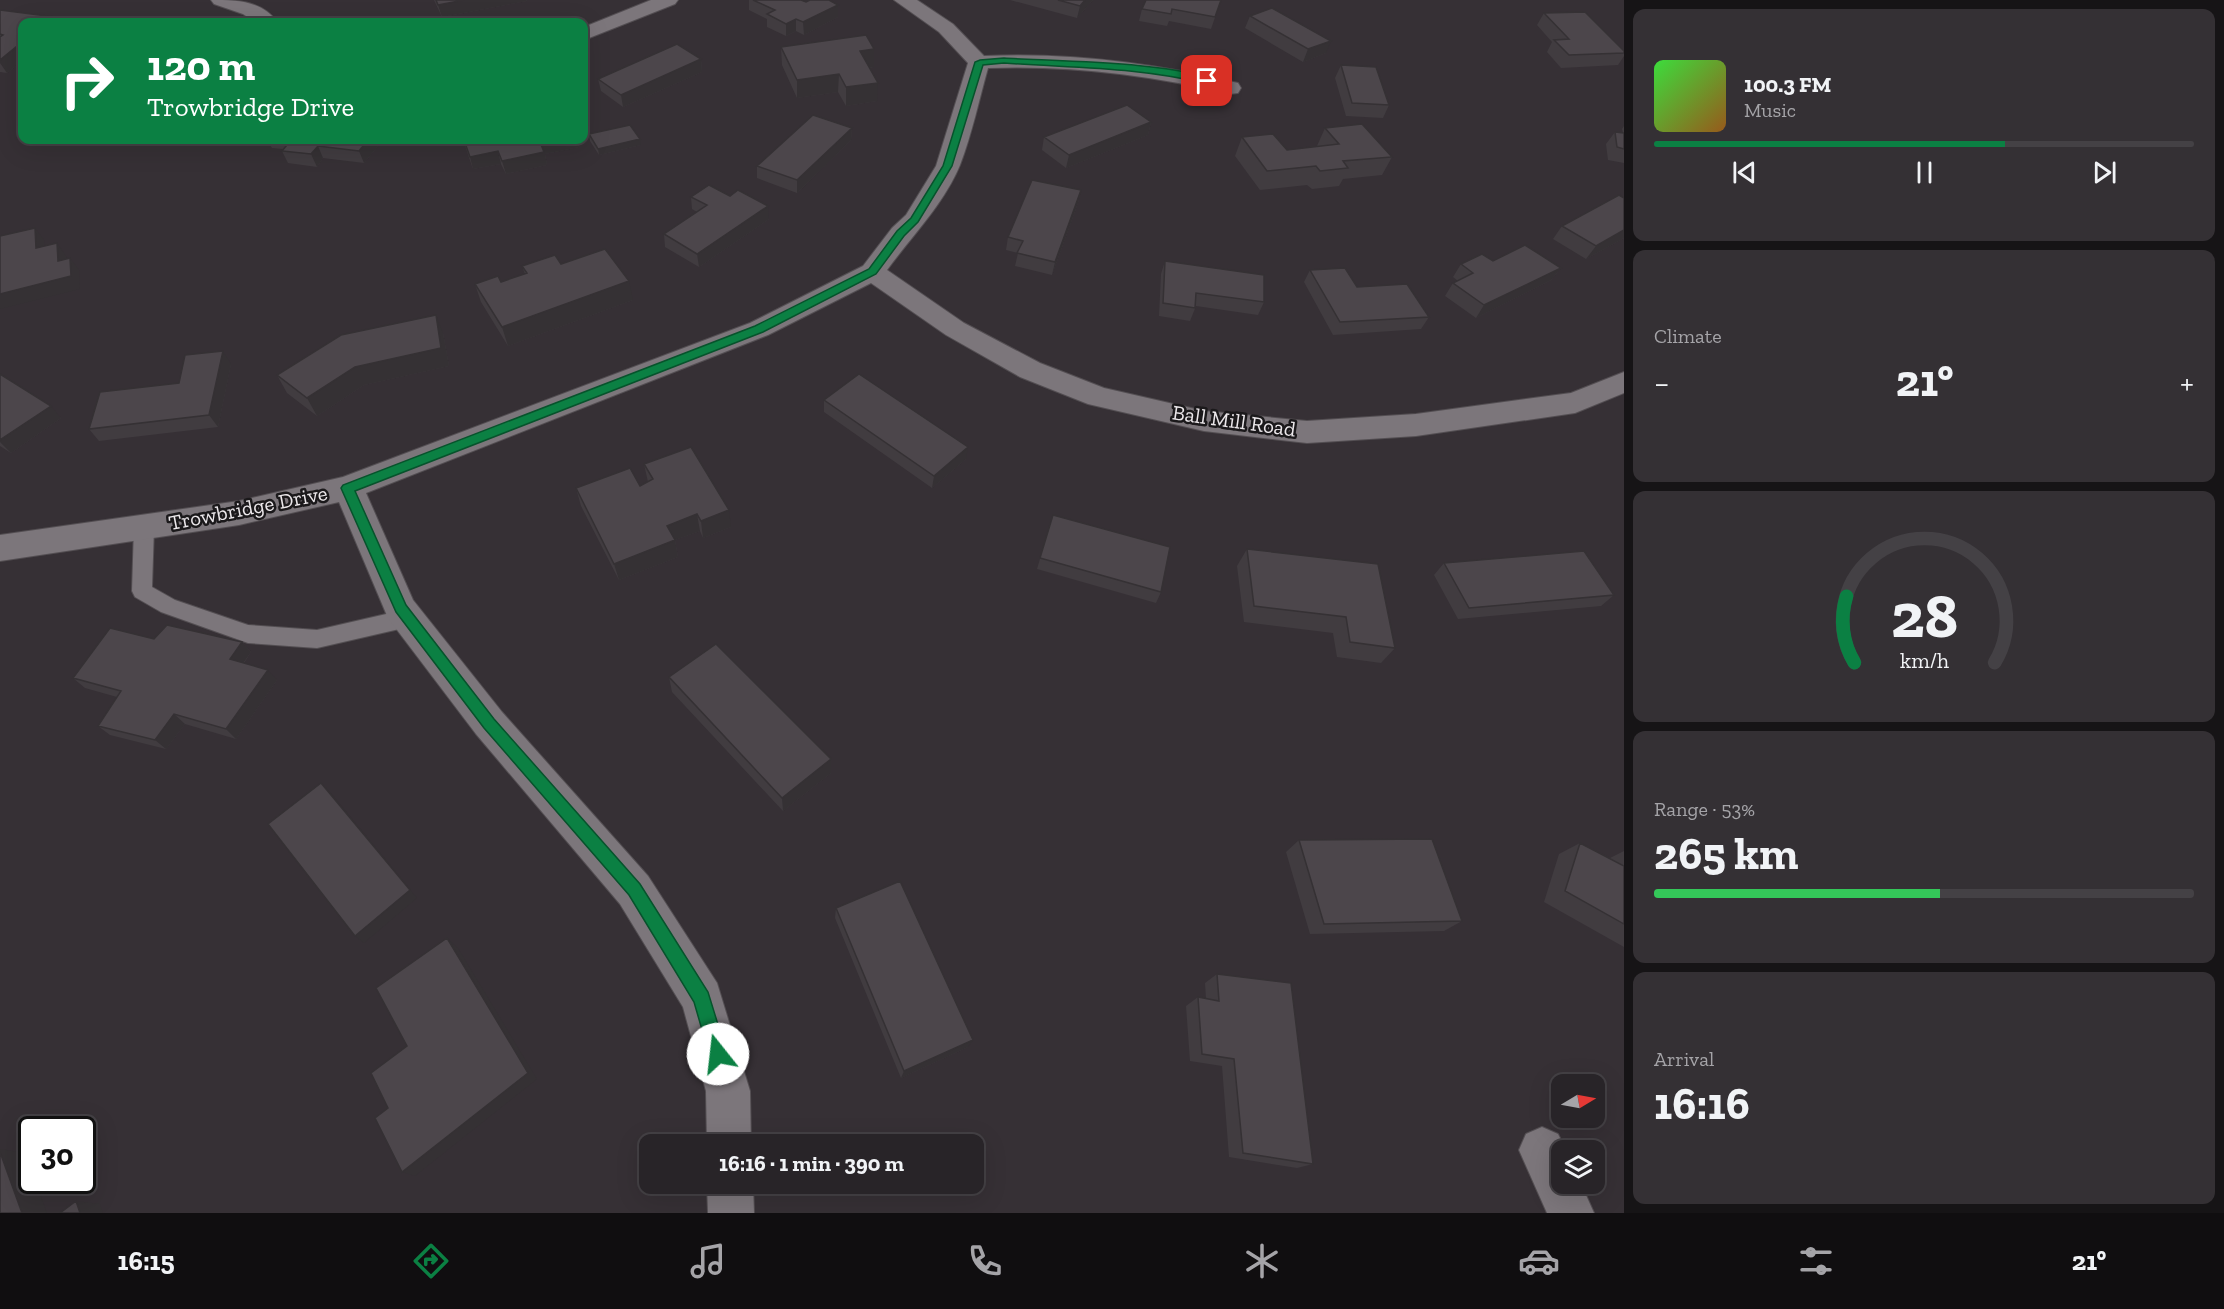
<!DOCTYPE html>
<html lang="en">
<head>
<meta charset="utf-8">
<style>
	body { margin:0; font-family:"Zilla Slab",serif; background:#343034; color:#f1f3f6; height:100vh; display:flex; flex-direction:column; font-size:22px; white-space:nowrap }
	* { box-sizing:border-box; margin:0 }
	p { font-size:20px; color:#a5a4a8 }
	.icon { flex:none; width:33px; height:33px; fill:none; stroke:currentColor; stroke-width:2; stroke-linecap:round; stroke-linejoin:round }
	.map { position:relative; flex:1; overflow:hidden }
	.details { display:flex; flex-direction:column; gap:9px; padding:9px; background:#161416; width:600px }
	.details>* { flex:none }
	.banner { position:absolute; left:18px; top:18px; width:570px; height:126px; border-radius:12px; box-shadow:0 6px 24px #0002,0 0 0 2px #444145; background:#0b8043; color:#fff; overflow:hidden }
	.needle { width:39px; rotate:80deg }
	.controls { position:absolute; left:1551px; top:1074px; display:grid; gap:12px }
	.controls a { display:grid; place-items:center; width:54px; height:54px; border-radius:12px; background:#282428; box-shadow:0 6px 24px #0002,0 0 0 2px #444145; font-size:30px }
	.speed { position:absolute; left:18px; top:1116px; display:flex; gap:12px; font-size:30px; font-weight:700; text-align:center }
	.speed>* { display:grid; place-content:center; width:78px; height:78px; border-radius:50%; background:#282428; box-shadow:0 6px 24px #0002,0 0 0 2px #444145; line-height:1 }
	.speed .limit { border:3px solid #111; border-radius:9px; background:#fff; color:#111 }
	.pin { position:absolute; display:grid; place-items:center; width:51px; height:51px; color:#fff; margin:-26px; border-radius:12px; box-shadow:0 3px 9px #0006 }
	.me { position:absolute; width:66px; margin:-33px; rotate:344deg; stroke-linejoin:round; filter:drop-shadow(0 0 4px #0008) }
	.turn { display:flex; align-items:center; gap:21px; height:126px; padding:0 30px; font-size:27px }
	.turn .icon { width:78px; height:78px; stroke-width:2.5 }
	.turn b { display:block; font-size:42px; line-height:51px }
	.big { font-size:45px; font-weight:700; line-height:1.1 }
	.details .tile { flex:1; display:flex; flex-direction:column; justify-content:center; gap:9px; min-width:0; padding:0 21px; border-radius:12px; background:#343034 }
	.details .dial { align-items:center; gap:0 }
	.dial svg { height:156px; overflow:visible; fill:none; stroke:#444145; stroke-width:7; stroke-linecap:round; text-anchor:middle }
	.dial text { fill:#f1f3f6; stroke:none }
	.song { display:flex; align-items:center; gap:18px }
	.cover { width:72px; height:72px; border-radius:9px; background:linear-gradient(135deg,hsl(120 70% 55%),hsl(30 70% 35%)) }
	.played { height:6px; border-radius:3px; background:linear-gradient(90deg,#0b8043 65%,#444145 65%) }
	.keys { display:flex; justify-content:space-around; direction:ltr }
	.heat { display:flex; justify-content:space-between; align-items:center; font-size:33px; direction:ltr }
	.charge { height:9px; border-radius:4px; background:linear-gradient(90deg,#34c759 53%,#444145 0) }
	.trip { position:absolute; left:639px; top:1134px; width:345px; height:60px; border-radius:12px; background:#282428; box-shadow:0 6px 24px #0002,0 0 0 2px #444145; font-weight:700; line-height:60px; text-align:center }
	.tab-bar { display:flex; height:96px; justify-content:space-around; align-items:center; background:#100e10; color:#a5a4a8 }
	.tab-bar .icon { width:42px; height:42px }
	.tab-bar .active { color:#0b8043 }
	.tab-bar b { font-size:27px; color:#f1f3f6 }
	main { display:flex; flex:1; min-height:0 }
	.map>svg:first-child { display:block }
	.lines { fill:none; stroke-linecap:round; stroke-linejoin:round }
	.lane-casing { stroke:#534e52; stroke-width:2 }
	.street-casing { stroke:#534e52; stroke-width:2 }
	.lane { fill:#7c767b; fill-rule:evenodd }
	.street { fill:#7c767b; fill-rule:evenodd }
	.wall { fill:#413c40 }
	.shaded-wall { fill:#353134 }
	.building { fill:#4c464b; stroke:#353134; stroke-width:1.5 }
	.route { fill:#0b8043; stroke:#07532c; stroke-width:1.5 }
	.labels { text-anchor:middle; stroke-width:5; stroke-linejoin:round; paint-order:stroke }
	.street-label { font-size:21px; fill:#ece8eb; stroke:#1b191b }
</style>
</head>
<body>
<main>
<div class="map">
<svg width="1624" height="1213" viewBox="0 0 1624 1213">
	<rect width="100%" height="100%" fill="#363035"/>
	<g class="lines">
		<defs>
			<path id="lane" d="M144,519L151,521L154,527L152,587L175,600L248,625L317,630L408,609L415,612L419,618L415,624L408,627L317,648L248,643L161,612L135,597L132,591L134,527L137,521Z"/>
			<path id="street" d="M211,0C235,0 262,0 277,22H255L243,14L214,4Z
				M651,0H678L675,4L584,40V27Z
				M894,0H917L953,24L984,56C1071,52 1154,63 1238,83L1241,88L1238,93L1230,94C1150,75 1070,65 988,68C979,100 972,134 960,165C944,204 911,237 887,270L964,323L1040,363L1104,388L1204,411L1307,421L1416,414L1571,393L1624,372V393L1575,413L1416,436L1307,443L1204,431L1088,404L1020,377L946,335L871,283L768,335L366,493L413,600L502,712L648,876L717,983L750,1091L751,1144H707L706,1091L683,1007L620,904L476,734L388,618L339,502L239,525L0,561V535L239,501L343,477L750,323L863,266L892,228L906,215L936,166L968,63L939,32Z
				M1542,1127L1558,1134L1566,1150H1562V1184H1581L1594,1213H1547L1519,1150L1526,1134Z
				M707,1184H753L754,1213H708Z"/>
		</defs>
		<use href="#lane" class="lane-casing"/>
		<use href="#street" class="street-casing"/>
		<use href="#lane" class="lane"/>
		<use href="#street" class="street"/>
	</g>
	<path class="wall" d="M434,0H526L527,1L442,17Z
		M749,0H801L806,2L838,5V17L804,35L796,31L786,36L767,27V19L749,10Z
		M1010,0H1093L1077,18Z
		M1221,0L1211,29L1169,21L1167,26L1139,21L1142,9Z
		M0,10L22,22V61L7,73L0,72Z
		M1544,13L1624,51V56L1618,65L1561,68L1547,52L1552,42L1537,25Z
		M1250,16L1326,53L1303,62L1245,28Z
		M781,47L874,49V67L869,68L877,101L846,106L838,92L797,98L782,65Z
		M701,59L702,72L623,107L601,91L598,79Z
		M1341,65L1389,105L1383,118L1346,116L1335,78Z
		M1151,122L1148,135L1066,168L1042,150L1044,137Z
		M1624,126V163L1608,160L1606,144L1615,132L1623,133L1622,129Z
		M852,128L851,140L797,193L757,178V166Z
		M1325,128L1392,157L1382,175L1343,179L1339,186L1312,189L1307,185L1260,190L1235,156L1242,137L1287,150L1317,146Z
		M589,134L641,145L599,155L590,141Z
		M267,140H383L364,163L323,158L317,167L288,163L282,151L283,149L272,148Z
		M463,140H578L579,147L545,154L547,165L506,174L501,164L473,169Z
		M1081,190L1078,203L1052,275L1015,266L1018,253L1006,250L1008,237Z
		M730,196L769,219L699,267L665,247L664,234L697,212L692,209L691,197Z
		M1624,198V238L1586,259L1553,239L1562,226Z
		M1165,261L1264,302L1258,315L1196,306L1190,321L1159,316L1161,274Z
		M1493,261L1561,268L1551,280L1476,318L1445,296L1453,283L1458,281L1453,277L1461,264Z
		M561,264L633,300L508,346L481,302L475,284L501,282L525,274L522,266Z
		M1310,270L1429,317L1421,329L1333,335L1304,282Z
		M443,333L449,366L364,385L317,416L287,393L277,375Z
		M231,364L218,427L99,441L89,429L179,383Z
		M0,374L61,418L11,453L0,446Z
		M824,400L966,459L932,488L824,412Z
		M644,464L731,527L703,538L700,531L675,540L678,557L619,580L581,506L576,488L640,486L648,482Z
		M1053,515L1161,592L1156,603L1037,569Z
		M1247,549L1395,648L1381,663L1337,657L1333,633L1244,622L1237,566Z
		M1444,563L1614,595L1601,606L1458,619L1434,575Z
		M154,639L242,642L251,652L244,663L277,680L236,739L185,724L166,749L110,735L98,726L117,697L85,688L73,678Z
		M669,677L831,759V773L783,811L672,692Z
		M1299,840L1462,921L1444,931L1310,934L1286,852Z
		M1580,843L1610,858L1624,851V947L1544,902L1559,854Z
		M836,908L968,1047L901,1078L835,918Z
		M1217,974L1313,1164L1297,1168L1229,1157L1222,1066L1190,1061L1186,1006L1198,997L1206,999L1205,983Z"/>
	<path class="shaded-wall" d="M464,0H526L527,1L442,17L438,5Z
		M1085,0H1093L1077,18L1080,6Z
		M838,5V17L804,35L803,22Z
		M55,17L59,22H48Z
		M796,19V31L786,36V24Z
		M1331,41L1326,53L1303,62L1308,49Z
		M22,42V61L7,73L0,63V60Z
		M874,49V67L859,69L860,51Z
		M701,59L702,72L623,107L621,95Z
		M839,74L838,92L797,98V80Z
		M878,83L877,101L846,106V87Z
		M1151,122L1148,135L1066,168L1069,155Z
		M852,128L851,140L797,193V180Z
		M640,139L641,145L599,155L598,149Z
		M368,140H383L364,163L359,151Z
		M553,140H578L579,147L545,154L547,165L506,174L502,161L540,142Z
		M318,146L323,158L317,167L311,154Z
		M498,151L501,164L473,169L470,157Z
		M1081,190L1078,203L1052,275L1055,262Z
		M768,206L769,219L699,267L697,254Z
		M35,228L44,240L45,261L36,248Z
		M1624,230V238L1586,259L1596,246Z
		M57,243L66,256L67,273L58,261Z
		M70,258L79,270L80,289L0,309V294Z
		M1561,268L1551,280L1476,318L1484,305Z
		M629,281L633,300L508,346L502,327Z
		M436,315L443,333L449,366L364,385L317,416L307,398Z
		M223,351L231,364L218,427L209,415Z
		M51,406L61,418L11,453L0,442V440Z
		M968,447L966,459L932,488L934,476Z
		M729,510L731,527L703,538L701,521Z
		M697,514L700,531L675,540L678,557L619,580L614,564L667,526Z
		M242,642L251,652L239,669L230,659Z
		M268,670L277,680L236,739L226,729Z
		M174,714L185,724L166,749L155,740Z
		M831,759V773L783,811L782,798Z
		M321,783L330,792L417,898L364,943L355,936Z
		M447,938L458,948L537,1079L415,1176L402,1172Z
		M973,1040L968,1047L901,1078L904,1071Z
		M0,1149L25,1153L32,1172V1180H35L47,1213H22L0,1152Z
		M76,1201L100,1204L103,1213H80Z"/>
	<path class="building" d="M436,0H464L438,5Z
		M753,0H801L806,2L810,0H829L838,5L803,22L796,19L786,24L767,14L775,10Z
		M1058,0H1085L1080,6Z
		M1146,0H1221L1215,17L1172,9L1171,14L1142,9Z
		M1272,8L1331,41L1308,49L1250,16Z
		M0,10L55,17L48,22H22V42L0,60V37L3,35L0,34Z
		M1585,12L1624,51V53L1569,55L1554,40L1569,39L1544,13Z
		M866,35L874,49L860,51L878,83L846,87L839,74L797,80L781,47Z
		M677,44L701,59L621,95L598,79Z
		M1341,65L1376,67L1389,105L1352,103Z
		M1127,105L1151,122L1069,155L1044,137Z
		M813,115L852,128L797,180L757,166Z
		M1362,124L1392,157L1343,161L1348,168L1320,171L1316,166L1267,171L1242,137L1273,134L1287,150L1339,144L1325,128Z
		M630,125L640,139L598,149L589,134Z
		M1615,132L1624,133V149L1617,147Z
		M291,140H368L359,151L318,146L311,154L282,151Z
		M464,140H553L540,142L544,152L502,161L498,151L470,157Z
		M1032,180L1081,190L1055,262L1017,253L1023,241L1008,237Z
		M709,185L730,196L738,190L768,206L697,254L664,234L707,205L691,197Z
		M1619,195L1624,198V230L1596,246L1562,226Z
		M35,228L36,248L57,243L58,261L70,258L71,276L0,294V236Z
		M1525,245L1561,268L1484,305L1453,283L1473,273L1461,264L1482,254L1493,261Z
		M605,249L629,281L502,327L475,284L498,276L501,282L527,273L522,266L555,255L561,264Z
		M1165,261L1264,275V302L1196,293L1195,308L1163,303Z
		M1345,268L1357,287L1407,284L1429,317L1340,322L1310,270Z
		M436,315L441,348L355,367L307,398L277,375L341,335Z
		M223,351L209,415L89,429L100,392L179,383L185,355Z
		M0,374L51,406L0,440Z
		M859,374L968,447L934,476L824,400Z
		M691,447L729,510L701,521L697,514L667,526L675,540L614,564L576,488L630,468L640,486L653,479L644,464Z
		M1053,515L1170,547L1161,592L1040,558Z
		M1247,549L1378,564L1395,648L1350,642L1346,617L1254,606Z
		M1584,551L1614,595L1469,608L1444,563Z
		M167,625L242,642L230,659L268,670L226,729L174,714L155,740L98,726L121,691L73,678L110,628L154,639Z
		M716,644L831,759L782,798L669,677Z
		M321,783L410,890L355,936L268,824Z
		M1432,839L1462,921L1324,924L1299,840Z
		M1580,843L1624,866V924L1565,891Z
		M900,881L973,1040L904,1071L836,908Z
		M447,938L528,1073L402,1172L375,1118L388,1108L371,1073L407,1046L376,988Z
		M1217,974L1291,983L1313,1164L1243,1153L1234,1059L1202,1054L1198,997L1219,1001Z
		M0,1152L22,1213H0Z
		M76,1201L80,1213H60Z"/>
	<path class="route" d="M1004,58C1044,61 1184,62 1212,81L1207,84C1141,67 1072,68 1004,63L983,65L952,166L918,222L904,236L876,274L763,332L355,491L406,605L494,719L640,884L708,992L727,1054L724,1060L718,1063L711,1060L709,1054L694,1002L629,895L484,728L396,612L341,488L343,485L755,326L869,269L897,231L911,218L943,166L975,62L980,60Z"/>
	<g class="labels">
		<g class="street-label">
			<text transform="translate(1234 421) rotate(8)" y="7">Ball Mill Road</text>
			<text transform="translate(248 508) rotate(-11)" y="7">Trowbridge Drive</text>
		</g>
	</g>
</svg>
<div class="controls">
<a><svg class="needle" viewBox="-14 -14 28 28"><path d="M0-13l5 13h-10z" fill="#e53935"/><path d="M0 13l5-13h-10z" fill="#a5a4a8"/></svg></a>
<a><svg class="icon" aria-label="layers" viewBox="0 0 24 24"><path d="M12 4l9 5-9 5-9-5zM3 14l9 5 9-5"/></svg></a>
</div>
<div class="speed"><div class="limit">30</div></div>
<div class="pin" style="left:1207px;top:81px;background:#d93025"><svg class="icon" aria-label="arrive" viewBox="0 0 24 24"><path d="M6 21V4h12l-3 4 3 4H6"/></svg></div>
<svg class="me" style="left:718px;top:1054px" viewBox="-20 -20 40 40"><circle r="19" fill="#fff"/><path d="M0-13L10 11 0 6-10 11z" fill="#0b8043"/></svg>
<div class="trip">16:16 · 1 min · 390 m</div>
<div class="banner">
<div class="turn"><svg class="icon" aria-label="right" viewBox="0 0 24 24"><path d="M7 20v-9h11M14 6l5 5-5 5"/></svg><div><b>120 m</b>Trowbridge Drive</div></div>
</div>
</div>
<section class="details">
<div class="tile">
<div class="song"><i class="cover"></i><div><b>100.3 FM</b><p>Music</p></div></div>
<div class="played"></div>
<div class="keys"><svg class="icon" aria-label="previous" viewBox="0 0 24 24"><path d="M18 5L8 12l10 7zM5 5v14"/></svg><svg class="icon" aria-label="pause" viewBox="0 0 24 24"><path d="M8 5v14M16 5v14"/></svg><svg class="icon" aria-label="next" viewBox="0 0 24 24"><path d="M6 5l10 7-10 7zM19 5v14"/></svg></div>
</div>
<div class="tile"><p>Climate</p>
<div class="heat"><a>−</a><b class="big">21°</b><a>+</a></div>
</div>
<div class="tile dial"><svg viewBox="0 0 100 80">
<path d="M14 69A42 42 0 1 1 86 69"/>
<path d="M14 69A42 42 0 0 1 10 35" stroke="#0b8043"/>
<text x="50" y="56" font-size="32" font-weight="700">28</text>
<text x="50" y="72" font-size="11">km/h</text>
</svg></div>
<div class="tile"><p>Range · 53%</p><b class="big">265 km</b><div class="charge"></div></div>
<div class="tile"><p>Arrival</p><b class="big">16:16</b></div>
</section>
</main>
<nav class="tab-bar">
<b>16:15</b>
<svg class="icon active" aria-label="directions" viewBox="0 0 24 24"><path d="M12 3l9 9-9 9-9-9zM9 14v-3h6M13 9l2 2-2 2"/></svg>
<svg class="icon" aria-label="music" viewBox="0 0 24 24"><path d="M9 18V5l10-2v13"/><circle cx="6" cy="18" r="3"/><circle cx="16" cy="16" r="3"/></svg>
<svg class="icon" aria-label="phone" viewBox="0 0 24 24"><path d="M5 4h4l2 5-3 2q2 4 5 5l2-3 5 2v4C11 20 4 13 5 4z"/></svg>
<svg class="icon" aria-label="climate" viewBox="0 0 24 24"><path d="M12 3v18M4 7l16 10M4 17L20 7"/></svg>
<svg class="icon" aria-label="car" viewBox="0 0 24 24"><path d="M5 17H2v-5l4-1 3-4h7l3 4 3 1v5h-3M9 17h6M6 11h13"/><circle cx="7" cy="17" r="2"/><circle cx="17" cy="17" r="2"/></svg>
<svg class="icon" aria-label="filters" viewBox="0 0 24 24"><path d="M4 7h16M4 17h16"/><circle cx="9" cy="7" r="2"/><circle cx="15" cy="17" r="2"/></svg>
<b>21°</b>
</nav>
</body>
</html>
